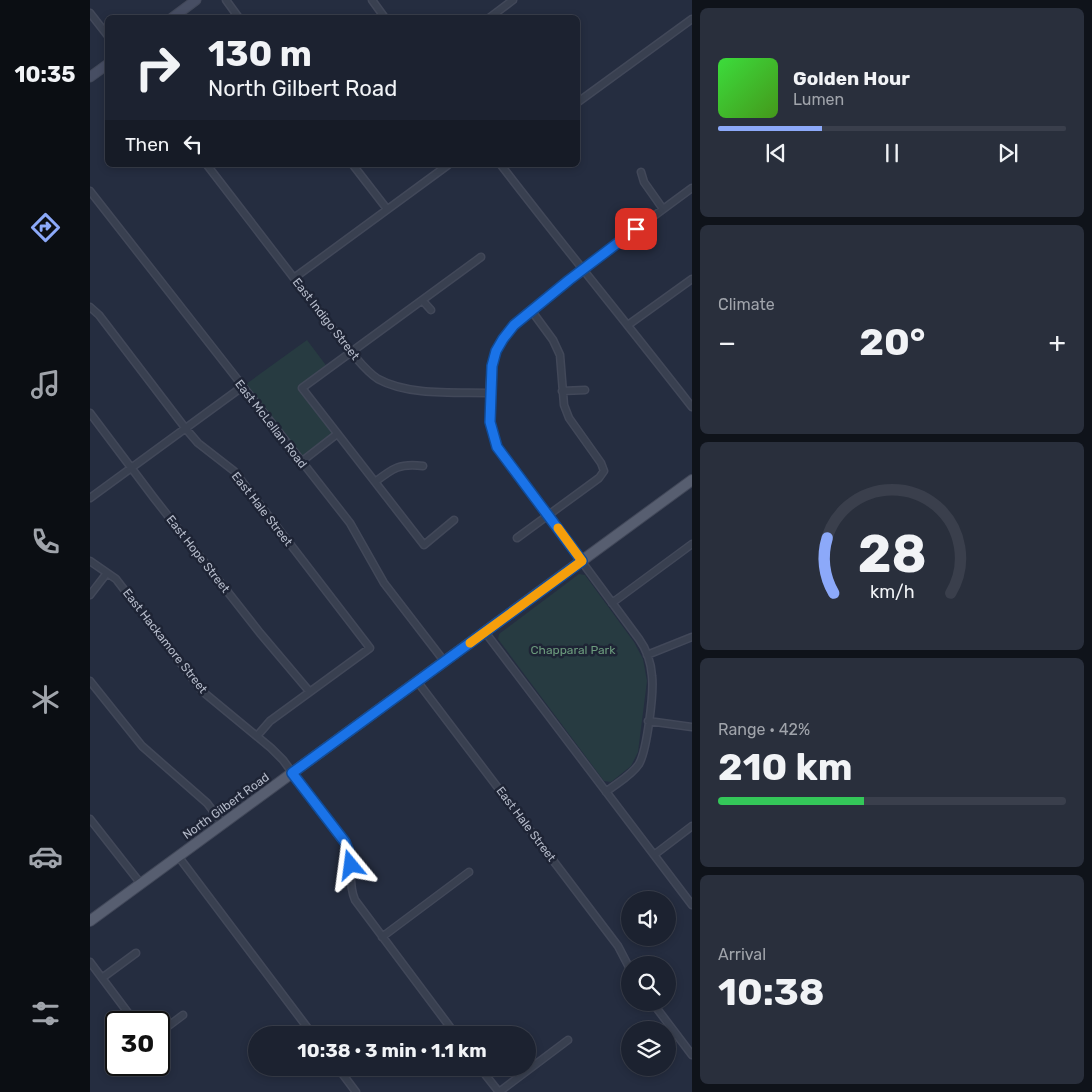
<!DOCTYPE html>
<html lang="en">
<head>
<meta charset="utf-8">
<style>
	body { margin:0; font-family:Rubik,sans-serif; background:#292f3c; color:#f1f3f6; height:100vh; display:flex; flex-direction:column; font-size:19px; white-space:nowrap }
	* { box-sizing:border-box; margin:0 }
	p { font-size:16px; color:#a0a4ab }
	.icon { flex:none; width:28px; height:28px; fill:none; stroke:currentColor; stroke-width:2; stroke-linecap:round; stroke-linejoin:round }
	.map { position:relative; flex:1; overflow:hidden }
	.side { display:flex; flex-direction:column; gap:8px; padding:8px; background:#0f131a; width:400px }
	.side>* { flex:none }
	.top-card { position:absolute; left:15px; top:15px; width:475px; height:152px; border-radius:8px; box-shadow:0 2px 8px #0003,0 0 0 1px #3a3f4c; background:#1c2230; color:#f1f3f6; overflow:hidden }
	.tools { position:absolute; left:531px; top:891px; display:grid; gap:10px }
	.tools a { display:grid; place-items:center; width:55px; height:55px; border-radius:50%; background:#1c2230; box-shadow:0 2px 8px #0003,0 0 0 1px #3a3f4c; font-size:25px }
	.speed { position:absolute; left:15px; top:1011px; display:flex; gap:10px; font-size:25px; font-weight:700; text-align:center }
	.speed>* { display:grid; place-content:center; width:65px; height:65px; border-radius:50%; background:#1c2230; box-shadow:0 2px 8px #0003,0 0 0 1px #3a3f4c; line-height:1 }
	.speed .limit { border:2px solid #111; border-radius:8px; background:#fff; color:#111 }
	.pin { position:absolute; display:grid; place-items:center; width:42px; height:42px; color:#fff; margin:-21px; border-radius:10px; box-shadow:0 2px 8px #0006 }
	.me { position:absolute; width:55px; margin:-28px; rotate:344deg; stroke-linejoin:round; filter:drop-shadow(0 0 4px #0008) }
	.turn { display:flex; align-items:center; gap:18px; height:105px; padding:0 20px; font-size:22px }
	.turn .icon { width:65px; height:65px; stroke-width:2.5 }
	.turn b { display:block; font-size:35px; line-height:42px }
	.then { display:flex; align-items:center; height:48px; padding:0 20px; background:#0003; gap:10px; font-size:19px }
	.big { font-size:38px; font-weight:700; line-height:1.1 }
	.side .card { flex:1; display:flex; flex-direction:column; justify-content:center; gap:8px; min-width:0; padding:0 18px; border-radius:8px; background:#292f3c }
	.side .dial { align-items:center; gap:0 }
	.dial svg { height:130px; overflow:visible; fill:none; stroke:#3a3f4c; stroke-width:7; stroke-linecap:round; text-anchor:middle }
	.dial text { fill:#f1f3f6; stroke:none }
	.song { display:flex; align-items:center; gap:15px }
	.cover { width:60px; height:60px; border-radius:8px; background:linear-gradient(135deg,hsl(120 70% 55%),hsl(100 70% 35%)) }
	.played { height:5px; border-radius:2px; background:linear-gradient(90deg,#8ca9f9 30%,#3a3f4c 30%) }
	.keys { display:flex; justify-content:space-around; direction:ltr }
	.heat { display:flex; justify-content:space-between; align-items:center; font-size:28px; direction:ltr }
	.charge { height:8px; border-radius:4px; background:linear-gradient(90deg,#34c759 42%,#3a3f4c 0) }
	.trip { position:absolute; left:158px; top:1026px; width:288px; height:50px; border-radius:25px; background:#1c2230; box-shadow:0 2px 8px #0003,0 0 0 1px #3a3f4c; font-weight:700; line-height:50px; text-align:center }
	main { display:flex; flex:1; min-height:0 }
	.menu { display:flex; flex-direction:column; width:90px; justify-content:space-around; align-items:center; background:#0b0e13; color:#a0a4ab }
	.menu .icon { width:35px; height:35px }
	.menu .active { color:#8ca9f9 }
	.menu b { font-size:22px; color:#f1f3f6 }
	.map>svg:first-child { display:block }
	.green { fill:#273b41 }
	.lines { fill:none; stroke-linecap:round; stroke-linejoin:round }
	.street-casing { stroke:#424859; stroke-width:9 }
	.secondary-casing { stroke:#424859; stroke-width:11 }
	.primary-casing { stroke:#424859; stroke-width:12 }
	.street { stroke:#394050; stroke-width:6 }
	.secondary { stroke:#474e63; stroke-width:9 }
	.primary { stroke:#575e70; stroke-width:10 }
	.route-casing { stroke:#114b97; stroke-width:12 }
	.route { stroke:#1a73e8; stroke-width:9 }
	.slow { stroke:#f59e0b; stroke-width:9 }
	.labels { text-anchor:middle; stroke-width:5; stroke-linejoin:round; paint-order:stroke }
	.street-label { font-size:12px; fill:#b5bbca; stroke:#1e2435 }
	.park-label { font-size:12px; fill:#6c9b7d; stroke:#1e2435 }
</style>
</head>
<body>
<main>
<nav class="menu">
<b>10:35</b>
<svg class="icon active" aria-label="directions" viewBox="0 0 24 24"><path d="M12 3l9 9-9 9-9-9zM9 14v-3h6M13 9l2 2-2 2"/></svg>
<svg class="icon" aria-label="music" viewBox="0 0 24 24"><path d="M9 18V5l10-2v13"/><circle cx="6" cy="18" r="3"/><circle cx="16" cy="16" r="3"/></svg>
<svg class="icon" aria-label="phone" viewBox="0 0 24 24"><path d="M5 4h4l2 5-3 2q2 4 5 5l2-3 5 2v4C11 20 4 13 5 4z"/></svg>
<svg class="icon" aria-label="climate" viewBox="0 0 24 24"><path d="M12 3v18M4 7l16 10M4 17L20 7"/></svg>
<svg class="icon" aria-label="car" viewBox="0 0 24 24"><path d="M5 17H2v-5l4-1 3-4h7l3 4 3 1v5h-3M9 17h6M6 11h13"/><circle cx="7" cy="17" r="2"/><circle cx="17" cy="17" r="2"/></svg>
<svg class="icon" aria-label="filters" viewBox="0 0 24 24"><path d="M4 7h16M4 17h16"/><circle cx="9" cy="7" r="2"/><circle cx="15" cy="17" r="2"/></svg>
</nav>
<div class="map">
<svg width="602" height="1092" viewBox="0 0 602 1092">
	<rect width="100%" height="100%" fill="#252d40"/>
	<path class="green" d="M217,340L238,368L212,388L247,434L211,462L152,387Z
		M489,574L495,575L544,642L553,659L557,681L548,752L541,766L521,782L514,781L408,639L409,634Z"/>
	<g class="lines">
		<defs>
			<path id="street" d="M136,0L149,18
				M282,0L295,18
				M0,13L18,36
				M399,18L423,0
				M488,102L602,19
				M117,165L260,351C269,361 277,372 288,379C319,396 366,392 400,393
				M263,165L297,209
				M411,165C474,247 539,326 602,407
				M551,172L554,182L573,209
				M0,191L260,523L294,583L354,661
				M204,278L358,165
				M332,300L341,310
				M0,307L9,315L96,429L108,443L144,471L280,648L180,721L167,736
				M538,325L602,279
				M472,391L495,390
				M0,413L64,498L170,633L219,691
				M211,462L247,434
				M285,482C303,468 310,463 333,466
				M0,498L152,387
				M364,520L334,545L212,388L391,257
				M427,538L509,478L514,471L511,463L479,418L474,405L470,355L463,340L441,310
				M0,561L26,579L112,691L181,748L193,760L257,847C264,864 257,882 265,900L366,1035
				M0,595L17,573
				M522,603L602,544
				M395,632L602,905
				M557,655L602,637
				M0,681L52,746L117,803L133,824
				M327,681L528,946L540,969
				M558,721L602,727
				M516,792C527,783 541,776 549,764C557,750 564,693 562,676C561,663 557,650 549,639L407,447C397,418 395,367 412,340C425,319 449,304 468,289C512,254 557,221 602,188
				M0,819L51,884
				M564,855L602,826
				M88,856L223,1035
				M292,937L379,872
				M0,962L45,1022
				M12,978L46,953
				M562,1002L602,1055
				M69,1033L93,1015
				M248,1068L266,1092
				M390,1068L409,1092
				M409,1092L478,1040"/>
			<path id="secondary" d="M82,18L106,0
				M0,77L18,64"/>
			<path id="primary" d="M0,921L602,480"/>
		</defs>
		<use href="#street" class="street-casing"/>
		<use href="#secondary" class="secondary-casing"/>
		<use href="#primary" class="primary-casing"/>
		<use href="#street" class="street"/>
		<use href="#secondary" class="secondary"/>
		<use href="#primary" class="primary"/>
	</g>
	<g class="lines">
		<defs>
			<path id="route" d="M261,865L259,852L255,842L202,773L492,561L407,447L400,422L402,366L406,351L413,339L424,325L479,280L546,229"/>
		</defs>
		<use href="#route" class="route-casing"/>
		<use href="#route" class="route"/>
		<path class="slow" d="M380,643L492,561L468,528"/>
	</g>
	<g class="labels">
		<g class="street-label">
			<text transform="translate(236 319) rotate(52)" y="4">East Indigo Street</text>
			<text transform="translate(181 424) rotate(52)" y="4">East McLellan Road</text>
			<text transform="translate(172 509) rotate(52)" y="4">East Hale Street</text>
			<text transform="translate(108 554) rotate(52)" y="4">East Hope Street</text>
			<text transform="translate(75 641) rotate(52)" y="4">East Hackamore Street</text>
			<text transform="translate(136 806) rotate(-36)" y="4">North Gilbert Road</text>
			<text transform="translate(436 824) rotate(53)" y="4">East Hale Street</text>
		</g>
		<g class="park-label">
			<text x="483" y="654">Chapparal Park</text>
		</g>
	</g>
</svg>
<div class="tools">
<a><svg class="icon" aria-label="sound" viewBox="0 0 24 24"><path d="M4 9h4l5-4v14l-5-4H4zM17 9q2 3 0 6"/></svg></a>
<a><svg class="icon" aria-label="search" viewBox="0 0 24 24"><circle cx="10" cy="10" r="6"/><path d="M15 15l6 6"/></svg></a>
<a><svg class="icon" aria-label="layers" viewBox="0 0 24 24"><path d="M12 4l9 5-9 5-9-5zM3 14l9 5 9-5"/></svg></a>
</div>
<div class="speed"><div class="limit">30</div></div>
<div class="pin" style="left:546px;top:229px;background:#d93025"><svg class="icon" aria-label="arrive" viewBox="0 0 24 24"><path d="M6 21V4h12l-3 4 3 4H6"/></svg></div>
<svg class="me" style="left:261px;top:865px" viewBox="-20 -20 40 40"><path d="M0-17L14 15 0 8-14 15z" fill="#1a73e8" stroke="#fff" stroke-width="4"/></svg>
<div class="trip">10:38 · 3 min · 1.1 km</div>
<div class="top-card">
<div class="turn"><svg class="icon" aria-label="right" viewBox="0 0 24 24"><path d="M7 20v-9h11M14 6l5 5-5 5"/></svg><div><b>130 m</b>North Gilbert Road</div></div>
<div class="then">Then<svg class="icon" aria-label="left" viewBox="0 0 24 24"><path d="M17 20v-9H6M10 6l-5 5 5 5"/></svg></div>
</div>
</div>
<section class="side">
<div class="card">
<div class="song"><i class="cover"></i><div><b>Golden Hour</b><p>Lumen</p></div></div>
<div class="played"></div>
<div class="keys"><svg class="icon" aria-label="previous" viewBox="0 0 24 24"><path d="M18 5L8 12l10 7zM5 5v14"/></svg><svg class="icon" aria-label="pause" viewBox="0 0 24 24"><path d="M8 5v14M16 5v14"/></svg><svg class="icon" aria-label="next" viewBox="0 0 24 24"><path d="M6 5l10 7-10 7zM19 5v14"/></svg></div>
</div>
<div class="card"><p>Climate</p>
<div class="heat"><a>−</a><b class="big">20°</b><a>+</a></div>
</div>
<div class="card dial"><svg viewBox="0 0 100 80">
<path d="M14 69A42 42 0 1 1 86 69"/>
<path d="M14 69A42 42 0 0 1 10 35" stroke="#8ca9f9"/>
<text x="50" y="56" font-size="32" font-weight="700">28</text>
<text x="50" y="72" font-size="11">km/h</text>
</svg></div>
<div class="card"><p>Range · 42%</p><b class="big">210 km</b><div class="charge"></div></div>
<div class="card"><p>Arrival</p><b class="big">10:38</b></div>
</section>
</main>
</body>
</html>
